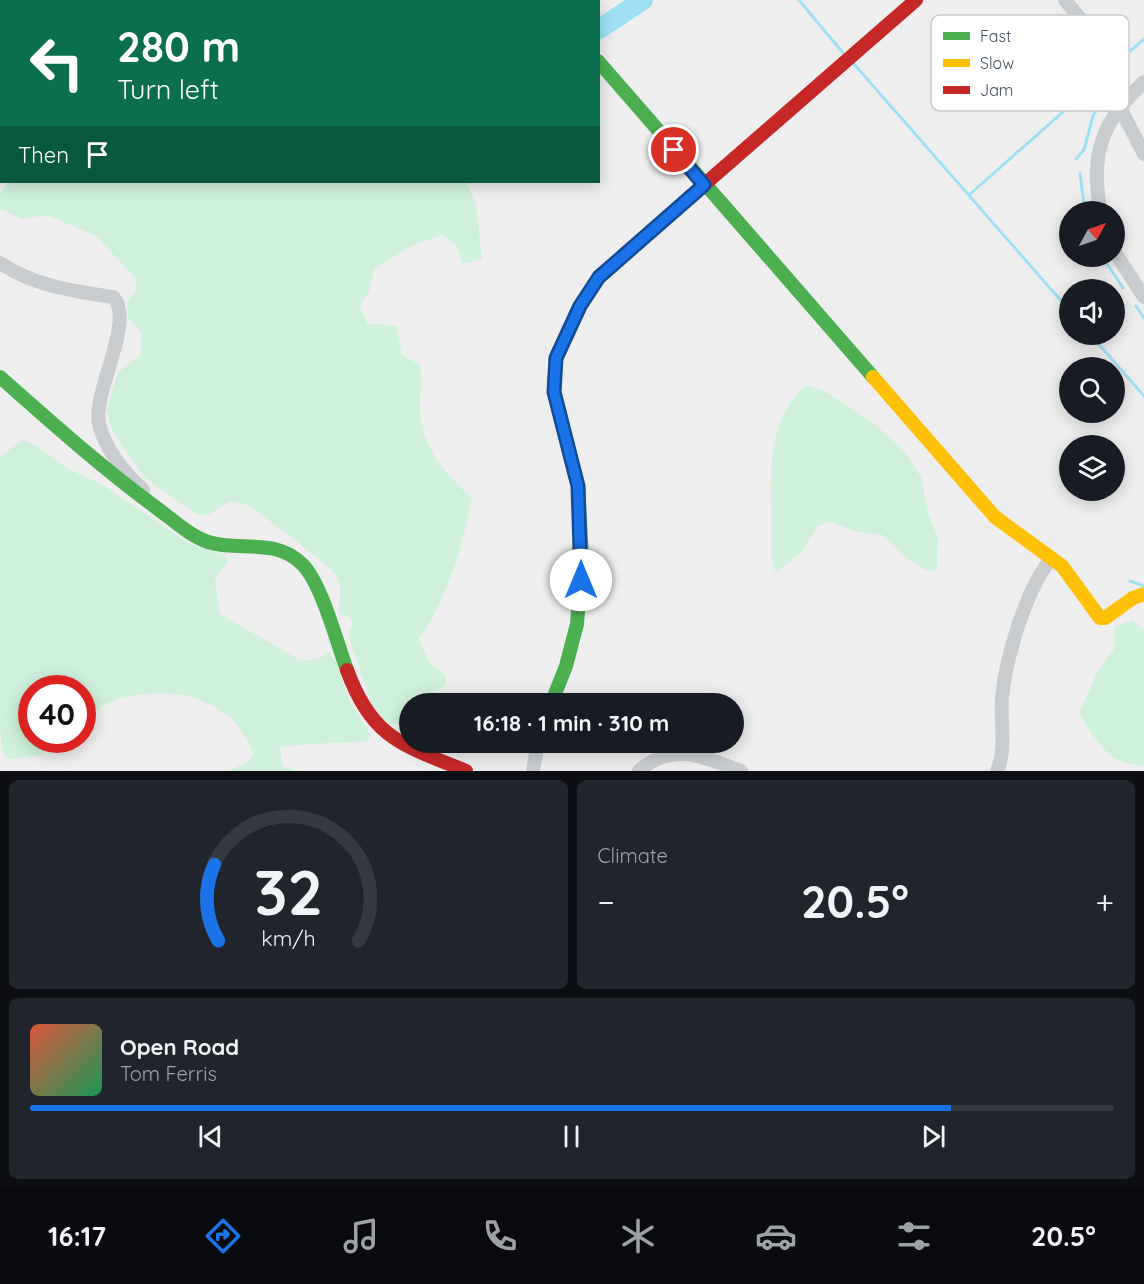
<!DOCTYPE html>
<html lang="en">
<head>
<meta charset="utf-8">
<style>
	body { margin:0; font-family:Quicksand,sans-serif; background:#20242c; color:#f1f3f6; height:100vh; display:flex; flex-direction:column; font-size:22px; white-space:nowrap }
	* { box-sizing:border-box; margin:0 }
	p { font-size:20px; color:#9ea1a6 }
	.icon { flex:none; width:33px; height:33px; fill:none; stroke:currentColor; stroke-width:2; stroke-linecap:round; stroke-linejoin:round }
	.map { position:relative; height:771px; overflow:hidden }
	.sheet { display:flex; flex-direction:column; gap:9px; padding:9px; background:#0d0f14; flex:1 }
	.sheet>* { flex:none }
	.hud { position:absolute; left:0px; top:0px; width:600px; height:183px; box-shadow:0 3px 15px #0003; background:#0b6e4f; color:#fff; overflow:hidden }
	.needle { width:39px; rotate:50deg }
	.buttons { position:absolute; left:1059px; top:201px; display:grid; gap:12px }
	.buttons a { display:grid; place-items:center; width:66px; height:66px; border-radius:50%; background:#171b24; box-shadow:0 3px 15px #0003; font-size:30px }
	.speed { position:absolute; left:18px; top:675px; display:flex; gap:12px; font-size:30px; font-weight:700; text-align:center }
	.speed>* { display:grid; place-content:center; width:78px; height:78px; border-radius:50%; background:#171b24; box-shadow:0 3px 15px #0003; line-height:1 }
	.speed .limit { border:9px solid #d22; background:#fff; color:#111 }
	.pin { position:absolute; display:grid; place-items:center; width:51px; height:51px; color:#fff; margin:-26px; border:3px solid #fff; border-radius:50%; box-shadow:0 2px 6px #0007 }
	.me { position:absolute; width:66px; margin:-33px; rotate:0deg; stroke-linejoin:round; filter:drop-shadow(0 0 4px #0008) }
	.turn { display:flex; align-items:center; gap:21px; height:126px; padding:0 18px; font-size:27px }
	.turn .icon { width:78px; height:78px; stroke-width:2.5 }
	.turn b { display:block; font-size:42px; line-height:51px }
	.then { display:flex; align-items:center; height:57px; padding:0 18px; background:#0003; gap:12px; font-size:22px }
	.big { font-size:45px; font-weight:700; line-height:1.1 }
	.sheet .card { flex:1; display:flex; flex-direction:column; justify-content:center; gap:9px; min-width:0; padding:0 21px; border-radius:9px; background:#20242c }
	.sheet .dial { align-items:center; gap:0 }
	.dial svg { height:156px; overflow:visible; fill:none; stroke:#363941; stroke-width:7; stroke-linecap:round; text-anchor:middle }
	.dial text { fill:#f1f3f6; stroke:none }
	.song { display:flex; align-items:center; gap:18px }
	.cover { width:72px; height:72px; border-radius:9px; background:linear-gradient(135deg,hsl(10 70% 55%),hsl(150 70% 35%)) }
	.played { height:6px; border-radius:3px; background:linear-gradient(90deg,#1a73e8 85%,#363941 85%) }
	.keys { display:flex; justify-content:space-around; direction:ltr }
	.heat { display:flex; justify-content:space-between; align-items:center; font-size:33px; direction:ltr }
	.sheet .tiles { flex:1; display:grid; gap:9px; grid-template-columns:1fr 1fr }
	.card:last-child { grid-column:span 2 }
	.trip { position:absolute; left:399px; top:693px; width:345px; height:60px; border-radius:30px; background:#171b24; box-shadow:0 3px 15px #0003; font-weight:700; line-height:60px; text-align:center }
	.tabs { display:flex; height:96px; justify-content:space-around; align-items:center; background:#090b0e; color:#9ea1a6 }
	.tabs .icon { width:42px; height:42px }
	.tabs .current { color:#1a73e8 }
	.tabs b { font-size:27px; color:#f1f3f6 }
	.map>svg:first-child { display:block }
	.green { fill:#cff1dc }
	.lines { fill:none; stroke-linecap:round; stroke-linejoin:round }
	.stream { stroke:#9fe1f4; stroke-width:3 }
	.river { stroke:#9fe1f4; stroke-width:20 }
	.street { stroke:#c9cccf; stroke-width:14 }
	.fast { stroke:#4caf50; stroke-width:14 }
	.slow { stroke:#ffc107; stroke-width:14 }
	.jam { stroke:#c62828; stroke-width:14 }
	.route-casing { stroke:#114b97; stroke-width:15 }
	.route { stroke:#1a73e8; stroke-width:10 }
	.key { fill:#fff; stroke:#c7cace; stroke-width:1.5 }
	.key-label { font-size:16px; fill:#43505d }
</style>
</head>
<body>
<div class="map">
<svg width="1144" height="771" viewBox="0 0 1144 771">
	<rect width="100%" height="100%" fill="#efeeee"/>
	<path class="green" d="M9,182H466L476,204L482,259L463,264L457,247L443,235L409,247L374,270L369,291L360,306L367,323L397,326L402,355L419,364C425,380 419,393 420,409C421,448 446,474 472,498C463,546 447,599 419,639L429,662L445,675L446,684L419,703L410,704L409,714L401,723L390,725L372,705L348,635L353,622L349,616L340,615C336,601 345,589 336,575C330,566 260,512 248,506C243,503 236,502 230,501L208,515H198L145,478L113,433L107,410L118,372L141,355V332L128,318L127,301L136,290V279L96,236L47,215L22,219L0,209V192Z
		M806,385L823,390L871,421L904,451L921,477L928,513L938,538L937,571H927L903,555L883,535L854,531L829,521L817,527L802,552L776,573L771,557C774,499 758,427 806,385Z
		M23,440L37,446L65,467L105,486L189,544L223,554L228,561L215,579L220,614L300,660L318,659L329,652L336,662L350,702L371,735L367,741L298,745L280,748L282,766L298,771H228L248,762L253,753C235,698 170,683 119,699C106,702 94,713 83,719L82,688H32V740H57L41,755L7,759L2,751L0,727V456Z
		M1133,620L1144,630V765C1108,766 1095,739 1079,713L1098,671L1114,649L1115,626Z"/>
	<g class="lines">
		<path class="stream" d="M799,0L843,53
			M854,64L1070,311
			M1115,72V64L1144,39
			M1080,173L1085,212
			M969,195L1099,80L1104,92L1103,100L1093,116L1084,150L1076,159
			M1102,256L1123,288
			M1136,306L1144,318
			M1090,334L1144,396
			M1130,581L1144,586"/>
		<path class="river" d="M140,2H244
			M598,30L643,0
			M0,165L2,164"/>
		<path class="street" d="M546,0L547,2
			M1065,0L1103,47L1115,98L1144,154
			M1101,212C1089,155 1102,121 1144,82
			M1114,251L1144,297
			M0,263C35,286 72,291 113,297C136,320 92,393 99,424C105,450 124,472 143,490
			M533,771L538,742
			M639,771C673,741 703,757 741,771
			M997,771C1007,749 1000,721 1002,697C1006,658 1026,588 1052,558"/>
		<path class="fast" d="M69,2L70,0
			M598,61L873,377
			M0,377C52,423 102,468 158,509C173,520 190,536 208,542C239,552 277,537 303,565C322,585 337,643 347,670
			M551,704L566,666L577,624L582,559L578,486L554,391L556,358L580,306L599,277L690,197"/>
		<path class="slow" d="M0,112L2,111
			M873,377L995,517L1062,566L1100,618H1105L1133,598L1144,594"/>
		<path class="jam" d="M690,197L916,0
			M347,670C372,739 403,745 466,771"/>
	</g>
	<g class="lines">
		<defs>
			<path id="route" d="M581,580L578,486L554,392L556,358L580,306L599,277L704,185L674,150"/>
		</defs>
		<use href="#route" class="route-casing"/>
		<use href="#route" class="route"/>
	</g>
	<rect x="931" y="15" width="198" height="96" rx="9" class="key"/>
	<rect x="943" y="32" width="27" height="8" fill="#4caf50"/>
	<rect x="943" y="59" width="27" height="8" fill="#ffc107"/>
	<rect x="943" y="86" width="27" height="8" fill="#c62828"/>
	<g class="key-label">
		<text x="980" y="42">Fast</text>
		<text x="980" y="69">Slow</text>
		<text x="980" y="96">Jam</text>
	</g>
</svg>
<div class="buttons">
<a><svg class="needle" viewBox="-14 -14 28 28"><path d="M0-13l5 13h-10z" fill="#e53935"/><path d="M0 13l5-13h-10z" fill="#9ea1a6"/></svg></a>
<a><svg class="icon" aria-label="sound" viewBox="0 0 24 24"><path d="M4 9h4l5-4v14l-5-4H4zM17 9q2 3 0 6"/></svg></a>
<a><svg class="icon" aria-label="search" viewBox="0 0 24 24"><circle cx="10" cy="10" r="6"/><path d="M15 15l6 6"/></svg></a>
<a><svg class="icon" aria-label="layers" viewBox="0 0 24 24"><path d="M12 4l9 5-9 5-9-5zM3 14l9 5 9-5"/></svg></a>
</div>
<div class="speed"><div class="limit">40</div></div>
<div class="pin" style="left:674px;top:150px;background:#d93025"><svg class="icon" aria-label="arrive" viewBox="0 0 24 24"><path d="M6 21V4h12l-3 4 3 4H6"/></svg></div>
<svg class="me" style="left:581px;top:580px" viewBox="-20 -20 40 40"><circle r="19" fill="#fff"/><path d="M0-13L10 11 0 6-10 11z" fill="#1a73e8"/></svg>
<div class="trip">16:18 · 1 min · 310 m</div>
<div class="hud">
<div class="turn"><svg class="icon" aria-label="left" viewBox="0 0 24 24"><path d="M17 20v-9H6M10 6l-5 5 5 5"/></svg><div><b>280 m</b>Turn left</div></div>
<div class="then">Then<svg class="icon" aria-label="arrive" viewBox="0 0 24 24"><path d="M6 21V4h12l-3 4 3 4H6"/></svg></div>
</div>
</div>
<section class="sheet">
<div class="tiles">
<div class="card dial"><svg viewBox="0 0 100 80">
<path d="M14 69A42 42 0 1 1 86 69"/>
<path d="M14 69A42 42 0 0 1 12 30" stroke="#1a73e8"/>
<text x="50" y="56" font-size="32" font-weight="700">32</text>
<text x="50" y="72" font-size="11">km/h</text>
</svg></div>
<div class="card"><p>Climate</p>
<div class="heat"><a>−</a><b class="big">20.5°</b><a>+</a></div>
</div>
<div class="card">
<div class="song"><i class="cover"></i><div><b>Open Road</b><p>Tom Ferris</p></div></div>
<div class="played"></div>
<div class="keys"><svg class="icon" aria-label="previous" viewBox="0 0 24 24"><path d="M18 5L8 12l10 7zM5 5v14"/></svg><svg class="icon" aria-label="pause" viewBox="0 0 24 24"><path d="M8 5v14M16 5v14"/></svg><svg class="icon" aria-label="next" viewBox="0 0 24 24"><path d="M6 5l10 7-10 7zM19 5v14"/></svg></div>
</div>
</div>
</section>
<nav class="tabs">
<b>16:17</b>
<svg class="icon current" aria-label="directions" viewBox="0 0 24 24"><path d="M12 3l9 9-9 9-9-9zM9 14v-3h6M13 9l2 2-2 2"/></svg>
<svg class="icon" aria-label="music" viewBox="0 0 24 24"><path d="M9 18V5l10-2v13"/><circle cx="6" cy="18" r="3"/><circle cx="16" cy="16" r="3"/></svg>
<svg class="icon" aria-label="phone" viewBox="0 0 24 24"><path d="M5 4h4l2 5-3 2q2 4 5 5l2-3 5 2v4C11 20 4 13 5 4z"/></svg>
<svg class="icon" aria-label="climate" viewBox="0 0 24 24"><path d="M12 3v18M4 7l16 10M4 17L20 7"/></svg>
<svg class="icon" aria-label="car" viewBox="0 0 24 24"><path d="M5 17H2v-5l4-1 3-4h7l3 4 3 1v5h-3M9 17h6M6 11h13"/><circle cx="7" cy="17" r="2"/><circle cx="17" cy="17" r="2"/></svg>
<svg class="icon" aria-label="filters" viewBox="0 0 24 24"><path d="M4 7h16M4 17h16"/><circle cx="9" cy="7" r="2"/><circle cx="15" cy="17" r="2"/></svg>
<b>20.5°</b>
</nav>
</body>
</html>
